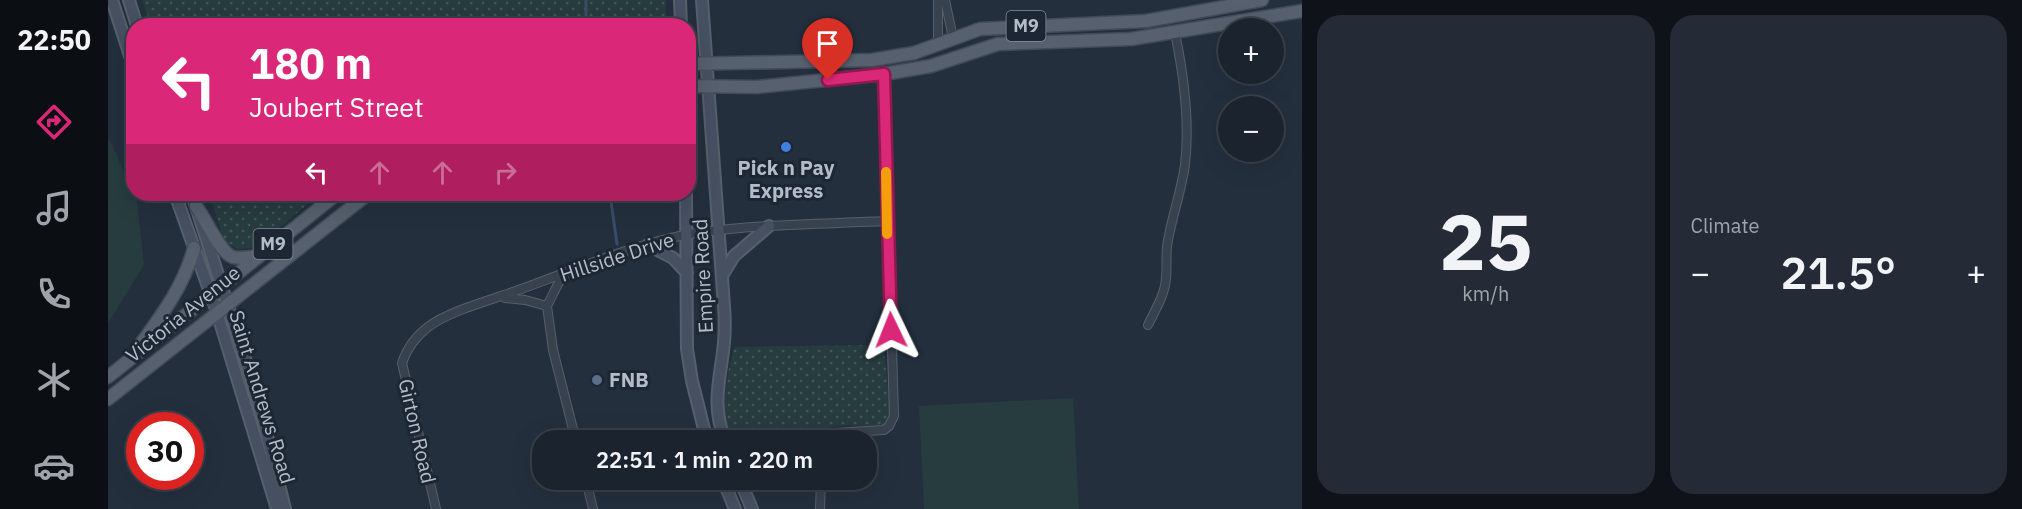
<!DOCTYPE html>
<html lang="en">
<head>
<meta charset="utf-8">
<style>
	body { margin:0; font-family:"IBM Plex Sans",sans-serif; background:#242b36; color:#f1f3f6; height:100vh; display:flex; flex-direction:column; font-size:22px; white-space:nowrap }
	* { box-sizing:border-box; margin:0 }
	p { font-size:20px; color:#a0a4aa }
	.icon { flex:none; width:33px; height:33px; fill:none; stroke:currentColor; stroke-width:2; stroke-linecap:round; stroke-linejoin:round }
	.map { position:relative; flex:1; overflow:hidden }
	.sheet { display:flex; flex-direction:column; gap:15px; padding:15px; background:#0f1319; width:720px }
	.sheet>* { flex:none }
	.hud { position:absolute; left:18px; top:18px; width:570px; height:183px; border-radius:24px; box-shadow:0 6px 24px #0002,0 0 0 2px #39404a; background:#db2777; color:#fff; overflow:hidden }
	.controls { position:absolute; left:1110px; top:18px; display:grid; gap:12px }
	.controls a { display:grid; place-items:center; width:66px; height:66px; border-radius:50%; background:#1b232e; box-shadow:0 6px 24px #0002,0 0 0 2px #39404a; font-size:30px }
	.speed { position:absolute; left:18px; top:412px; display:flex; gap:12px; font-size:30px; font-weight:700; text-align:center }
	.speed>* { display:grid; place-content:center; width:78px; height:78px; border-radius:50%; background:#1b232e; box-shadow:0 6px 24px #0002,0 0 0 2px #39404a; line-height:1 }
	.speed .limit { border:9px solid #d22; background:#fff; color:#111 }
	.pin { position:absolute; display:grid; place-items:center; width:51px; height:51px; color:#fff; margin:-62px -26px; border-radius:50% 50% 50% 0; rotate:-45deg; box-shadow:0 0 6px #0007 }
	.pin .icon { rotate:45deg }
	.me { position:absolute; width:66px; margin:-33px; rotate:358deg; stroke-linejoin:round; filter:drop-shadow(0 0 4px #0008) }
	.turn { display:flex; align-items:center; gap:21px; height:126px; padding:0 24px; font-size:27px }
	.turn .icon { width:78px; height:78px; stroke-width:2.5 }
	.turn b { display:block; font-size:42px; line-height:51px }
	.lanes { display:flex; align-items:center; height:57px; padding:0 24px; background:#0003; justify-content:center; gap:30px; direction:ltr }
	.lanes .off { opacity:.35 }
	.big { font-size:45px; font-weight:600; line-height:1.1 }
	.sheet .widget { flex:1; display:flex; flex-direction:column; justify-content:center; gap:9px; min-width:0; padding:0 21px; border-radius:24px; background:#242b36 }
	.sheet .dial { align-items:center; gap:0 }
	.dial b { font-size:78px; line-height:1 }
	.heat { display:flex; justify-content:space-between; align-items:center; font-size:33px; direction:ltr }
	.sheet .tiles { flex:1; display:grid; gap:15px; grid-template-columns:repeat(2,1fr) }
	.trip { position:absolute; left:424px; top:430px; width:345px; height:60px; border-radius:24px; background:#1b232e; box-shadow:0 6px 24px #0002,0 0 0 2px #39404a; font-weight:600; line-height:60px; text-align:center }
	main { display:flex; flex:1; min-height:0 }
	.dock { display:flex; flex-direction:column; width:108px; justify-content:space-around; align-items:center; background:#0b0e12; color:#a0a4aa }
	.dock .icon { width:42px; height:42px }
	.dock .active { color:#db2777 }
	.dock b { font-size:27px; color:#f1f3f6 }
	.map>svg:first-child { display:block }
	.green { fill:url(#green-dots) }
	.pitch { fill:#263c3f }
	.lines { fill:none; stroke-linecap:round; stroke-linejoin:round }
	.stream { stroke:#394c67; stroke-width:3 }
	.street-casing { stroke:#565f6c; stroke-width:10 }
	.secondary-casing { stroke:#565f6c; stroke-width:14 }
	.primary-casing { stroke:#414a57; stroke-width:15 }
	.street { stroke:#38414e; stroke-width:8 }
	.secondary { stroke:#465061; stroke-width:10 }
	.primary { stroke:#56606e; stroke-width:12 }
	.route-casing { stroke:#8e194d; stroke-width:15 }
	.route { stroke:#db2777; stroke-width:10 }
	.slow { stroke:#f59e0b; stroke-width:10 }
	.shop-dot { fill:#3f7fe0; stroke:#1d2633; stroke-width:2 }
	.service-dot { fill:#5c6f8a; stroke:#1d2633; stroke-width:2 }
	.labels { text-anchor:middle; stroke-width:6; stroke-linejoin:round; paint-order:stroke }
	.shield { fill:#1d2633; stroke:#878f9c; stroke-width:1.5 }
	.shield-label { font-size:18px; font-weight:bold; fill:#b4bcc9 }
	.poi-label { font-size:20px; font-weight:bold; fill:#b4bcc9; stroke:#1d2633 }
	.street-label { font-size:20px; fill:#b4bcc9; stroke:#1d2633 }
</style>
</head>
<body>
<main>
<nav class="dock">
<b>22:50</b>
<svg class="icon active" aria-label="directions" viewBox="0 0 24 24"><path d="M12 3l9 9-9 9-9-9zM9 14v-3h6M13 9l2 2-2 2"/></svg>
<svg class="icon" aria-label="music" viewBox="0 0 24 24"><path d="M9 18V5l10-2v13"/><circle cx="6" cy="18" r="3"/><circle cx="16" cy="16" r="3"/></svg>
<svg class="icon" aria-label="phone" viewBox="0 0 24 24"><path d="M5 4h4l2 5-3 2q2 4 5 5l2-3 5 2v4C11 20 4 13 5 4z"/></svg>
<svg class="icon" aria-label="climate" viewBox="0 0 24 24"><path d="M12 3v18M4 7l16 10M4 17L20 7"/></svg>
<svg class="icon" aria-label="car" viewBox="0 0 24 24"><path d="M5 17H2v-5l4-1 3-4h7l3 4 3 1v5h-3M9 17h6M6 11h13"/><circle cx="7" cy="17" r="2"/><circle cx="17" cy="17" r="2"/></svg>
</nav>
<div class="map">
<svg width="1194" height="509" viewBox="0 0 1194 509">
	<defs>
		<pattern id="green-dots" width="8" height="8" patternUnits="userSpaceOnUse" patternTransform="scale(1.5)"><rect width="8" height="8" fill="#263c3f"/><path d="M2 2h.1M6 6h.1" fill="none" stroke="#435659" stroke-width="1.8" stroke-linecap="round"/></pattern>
	</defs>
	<rect width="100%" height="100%" fill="#242f3e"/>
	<path class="green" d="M34,0H558V25H43Z
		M101,194H211L149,247L131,249L117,242Z
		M775,345L783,412L777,427C753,427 718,419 702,441H622C611,407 618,381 626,347Z"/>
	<path class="pitch" d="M0,140H2L29,201L36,265L0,323Z
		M965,398L971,509H816L811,406Z"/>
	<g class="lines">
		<path class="stream" d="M478,0V26
			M502,194L509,244"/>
		<defs>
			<path id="street" d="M830,0V44
				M837,0L845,38
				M457,274L450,284L439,306L445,350L468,441
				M397,298L417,300L439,306
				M1040,325C1047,310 1057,295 1058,278C1059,268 1058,257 1059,246C1063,219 1073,193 1077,165C1082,121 1076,76 1067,33
				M715,441L721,434L727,433L776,430L781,426L786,416L776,74
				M478,480L485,509
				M328,509L294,363C299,348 307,337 320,327C341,311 380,301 405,292C461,272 528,243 587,233C650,224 715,224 779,221
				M712,509L713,480"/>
			<path id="secondary" d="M4,0L26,68
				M21,0L29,26
				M572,0L573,26
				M594,0L616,306C617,318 617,331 616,343C612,382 603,403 617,441
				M67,194L109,312L169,509
				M84,194L149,396L177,509
				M578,194L579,349L584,381L599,441
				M540,245L565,258L579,273
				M614,276L626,256L661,226
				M615,480L627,509
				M632,480L644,509"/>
			<path id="primary" d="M580,64L764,60L806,53L872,29L1038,21L1154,0
				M580,86L649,87L776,74L823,66L890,44L1023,39L1194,11
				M88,206C98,219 112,253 125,257C133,259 142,257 150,256
				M30,348C53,316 76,286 86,248
				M0,377L229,194
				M0,399L260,194"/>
		</defs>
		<use href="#street" class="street-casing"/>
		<use href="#secondary" class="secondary-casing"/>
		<use href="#primary" class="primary-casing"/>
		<use href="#street" class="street"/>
		<use href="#secondary" class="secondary"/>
		<use href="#primary" class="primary"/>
	</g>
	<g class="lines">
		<defs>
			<path id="route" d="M720,80L776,74L783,330"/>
		</defs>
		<use href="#route" class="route-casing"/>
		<use href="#route" class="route"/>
		<path class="slow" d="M778,172L779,234"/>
	</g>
	<circle class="shop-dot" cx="678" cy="147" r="6"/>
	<circle class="service-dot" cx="489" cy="380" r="6"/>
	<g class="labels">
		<g class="shield">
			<rect x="898.5" y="11" width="39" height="30" rx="4.5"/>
			<rect x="145.5" y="229" width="39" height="30" rx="4.5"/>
		</g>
		<g class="shield-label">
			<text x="918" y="32">M9</text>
			<text x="165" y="250">M9</text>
		</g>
		<g class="poi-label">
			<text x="678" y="175">Pick n Pay<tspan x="678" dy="23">Express</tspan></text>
			<text x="501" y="387" text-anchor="start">FNB</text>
		</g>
		<g class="street-label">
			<text transform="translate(509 257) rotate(-18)" y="7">Hillside Drive</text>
			<text transform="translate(595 276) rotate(-93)" y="7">Empire Road</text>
			<text transform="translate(75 314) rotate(-39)" y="7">Victoria Avenue</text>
			<text transform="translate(154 397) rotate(73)" y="7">Saint Andrews Road</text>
			<text transform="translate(309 431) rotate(77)" y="7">Girton Road</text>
		</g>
	</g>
</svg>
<div class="controls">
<a>+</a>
<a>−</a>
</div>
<div class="speed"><div class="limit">30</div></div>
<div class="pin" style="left:720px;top:80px;background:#d93025"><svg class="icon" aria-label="arrive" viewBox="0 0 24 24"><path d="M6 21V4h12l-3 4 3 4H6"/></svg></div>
<svg class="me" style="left:783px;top:330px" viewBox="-20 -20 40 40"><path d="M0-17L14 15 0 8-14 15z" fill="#db2777" stroke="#fff" stroke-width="4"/></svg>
<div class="trip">22:51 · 1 min · 220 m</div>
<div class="hud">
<div class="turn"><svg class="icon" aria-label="left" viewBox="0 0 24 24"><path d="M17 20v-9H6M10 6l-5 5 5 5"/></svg><div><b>180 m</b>Joubert Street</div></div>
<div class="lanes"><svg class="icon" aria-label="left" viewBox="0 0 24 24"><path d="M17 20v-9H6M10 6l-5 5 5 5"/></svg><svg class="icon off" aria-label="ahead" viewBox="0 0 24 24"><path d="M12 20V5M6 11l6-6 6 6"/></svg><svg class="icon off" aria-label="ahead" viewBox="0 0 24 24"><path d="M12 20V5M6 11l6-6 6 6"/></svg><svg class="icon off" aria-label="right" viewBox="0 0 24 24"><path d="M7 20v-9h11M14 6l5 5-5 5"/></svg></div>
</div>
</div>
<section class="sheet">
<div class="tiles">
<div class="widget dial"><b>25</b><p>km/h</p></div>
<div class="widget"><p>Climate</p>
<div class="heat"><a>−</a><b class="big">21.5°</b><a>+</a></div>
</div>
</div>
</section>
</main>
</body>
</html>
